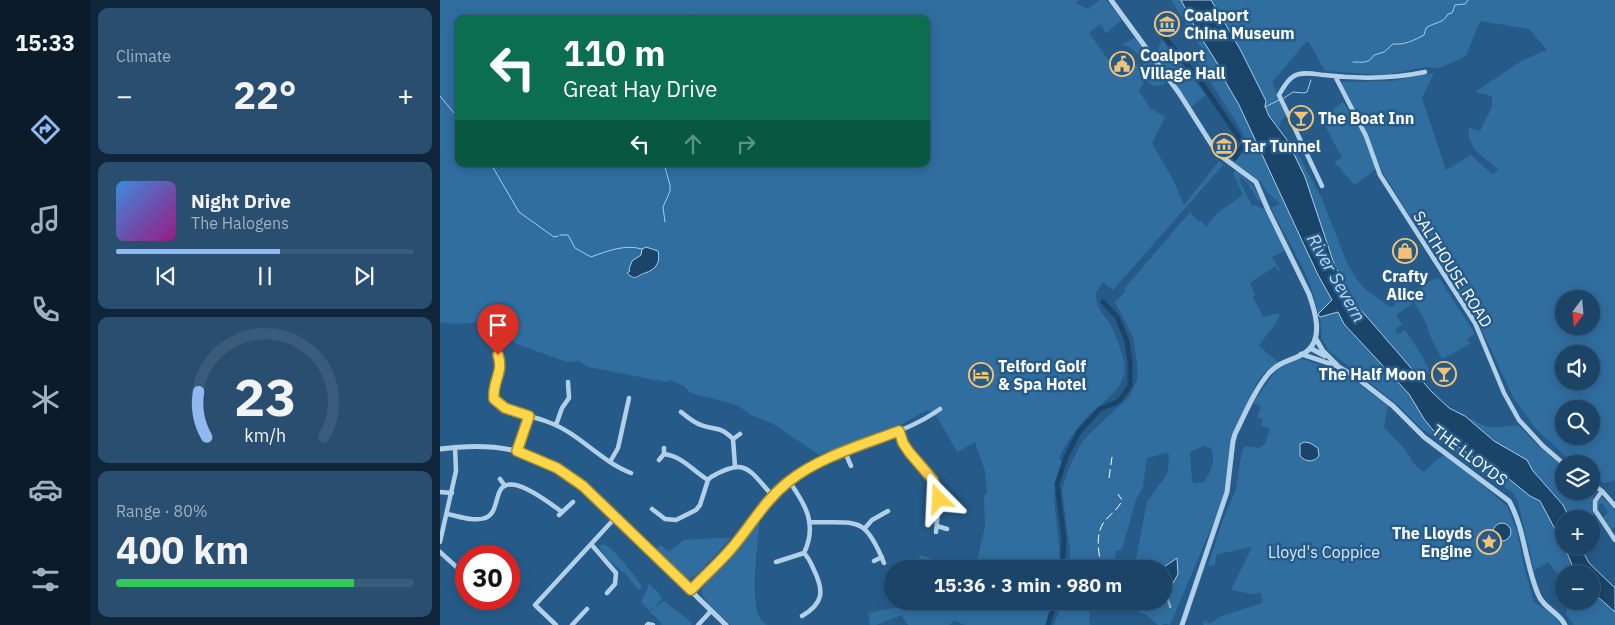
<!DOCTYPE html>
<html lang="en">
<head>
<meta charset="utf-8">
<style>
	body { margin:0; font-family:"IBM Plex Sans",sans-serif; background:#294e70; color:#f1f3f6; height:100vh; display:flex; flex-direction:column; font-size:19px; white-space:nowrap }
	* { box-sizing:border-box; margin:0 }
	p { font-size:16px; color:#a0b0c0 }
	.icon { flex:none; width:28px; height:28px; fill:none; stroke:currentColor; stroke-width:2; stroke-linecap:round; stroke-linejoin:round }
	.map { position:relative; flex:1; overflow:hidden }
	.sheet { display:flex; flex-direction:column; gap:8px; padding:8px; background:#0f2539; width:350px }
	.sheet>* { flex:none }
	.top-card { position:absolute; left:15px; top:15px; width:475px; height:152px; border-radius:10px; box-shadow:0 2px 12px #0003,0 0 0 1px #3a5c7b; background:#0b6e4f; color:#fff; overflow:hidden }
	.needle { width:32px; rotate:196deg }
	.buttons { position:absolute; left:1115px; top:290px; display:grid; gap:10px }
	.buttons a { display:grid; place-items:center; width:45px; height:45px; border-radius:50%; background:#1c4467; box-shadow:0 2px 12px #0003,0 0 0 1px #3a5c7b; font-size:25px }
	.speed { position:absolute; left:15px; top:545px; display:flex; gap:10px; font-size:25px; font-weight:700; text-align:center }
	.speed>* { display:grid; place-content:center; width:65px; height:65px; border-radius:50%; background:#1c4467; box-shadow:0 2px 12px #0003,0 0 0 1px #3a5c7b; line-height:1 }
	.speed .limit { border:8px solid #d22; background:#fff; color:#111 }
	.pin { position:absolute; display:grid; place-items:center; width:42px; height:42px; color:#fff; margin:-51px -21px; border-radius:50% 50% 50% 0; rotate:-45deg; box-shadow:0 0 5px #0007 }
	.pin .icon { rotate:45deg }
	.me { position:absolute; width:55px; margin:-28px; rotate:339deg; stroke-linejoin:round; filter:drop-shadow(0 0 4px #0008) }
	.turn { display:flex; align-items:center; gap:18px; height:105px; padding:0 25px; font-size:22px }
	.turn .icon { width:65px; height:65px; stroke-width:2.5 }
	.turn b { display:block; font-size:35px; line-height:42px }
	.lanes { display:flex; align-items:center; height:48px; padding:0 25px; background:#0003; justify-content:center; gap:25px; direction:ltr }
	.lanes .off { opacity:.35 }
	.big { font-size:38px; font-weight:800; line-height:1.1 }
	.sheet .card { flex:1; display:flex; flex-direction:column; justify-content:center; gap:8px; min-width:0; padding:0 18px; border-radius:10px; background:#294e70 }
	.sheet .dial { align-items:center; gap:0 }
	.dial svg { height:130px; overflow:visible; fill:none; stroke:#3a5c7b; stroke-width:7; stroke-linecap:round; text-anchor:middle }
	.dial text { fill:#f1f3f6; stroke:none }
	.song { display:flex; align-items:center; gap:15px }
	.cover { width:60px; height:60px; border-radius:8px; background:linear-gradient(135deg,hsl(210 70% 55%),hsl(310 70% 35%)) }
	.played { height:5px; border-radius:2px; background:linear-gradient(90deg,#90b9f0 55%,#3a5c7b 55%) }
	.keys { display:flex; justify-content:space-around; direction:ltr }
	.heat { display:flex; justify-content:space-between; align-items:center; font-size:28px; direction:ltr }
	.charge { height:8px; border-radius:4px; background:linear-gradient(90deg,#34c759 80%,#3a5c7b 0) }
	.trip { position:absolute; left:444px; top:560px; width:288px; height:50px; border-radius:25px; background:#1c4467; box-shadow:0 2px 12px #0003,0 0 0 1px #3a5c7b; font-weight:800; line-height:50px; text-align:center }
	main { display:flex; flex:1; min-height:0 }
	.dock { display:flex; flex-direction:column; width:90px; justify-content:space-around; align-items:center; background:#0b1b29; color:#a0b0c0 }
	.dock .icon { width:35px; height:35px }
	.dock .on { color:#90b9f0 }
	.dock b { font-size:22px; color:#f1f3f6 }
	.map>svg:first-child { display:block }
	.green { fill:#306ea0; fill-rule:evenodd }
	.water { fill:#1b4469; stroke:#a7cdea }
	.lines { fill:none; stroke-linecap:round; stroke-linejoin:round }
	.stream { stroke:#a7cdea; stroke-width:1 }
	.canal { stroke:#1b4469; stroke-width:5 }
	.minor { stroke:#b2d1e9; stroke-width:4.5 }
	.tertiary { stroke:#b2d1e9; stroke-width:5 }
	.rail { stroke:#fff; stroke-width:1; stroke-dasharray:9 4; stroke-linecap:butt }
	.route-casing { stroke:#a68a30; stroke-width:12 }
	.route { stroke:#ffd54a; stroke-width:9 }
	.labels { text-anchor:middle; stroke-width:5; stroke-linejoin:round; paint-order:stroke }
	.poi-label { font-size:16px; font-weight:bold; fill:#fff; stroke:#265b89; text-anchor:start }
	.street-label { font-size:16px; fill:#fff; stroke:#265b89 }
	.park-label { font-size:16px; fill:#d6e9f7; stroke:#265b89 }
	.water-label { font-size:18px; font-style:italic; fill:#bedaf0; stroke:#265b89 }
</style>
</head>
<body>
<main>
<nav class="dock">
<b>15:33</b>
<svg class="icon on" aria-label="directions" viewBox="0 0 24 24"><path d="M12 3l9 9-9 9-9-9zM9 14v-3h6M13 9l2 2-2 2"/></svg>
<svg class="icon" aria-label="music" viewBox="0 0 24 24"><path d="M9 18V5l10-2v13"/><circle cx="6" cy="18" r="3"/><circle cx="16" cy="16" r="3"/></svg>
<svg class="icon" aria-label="phone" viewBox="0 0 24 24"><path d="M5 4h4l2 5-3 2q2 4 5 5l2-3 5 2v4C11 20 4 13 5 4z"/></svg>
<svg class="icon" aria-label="climate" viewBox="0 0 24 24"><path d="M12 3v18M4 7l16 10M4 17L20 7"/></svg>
<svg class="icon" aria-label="car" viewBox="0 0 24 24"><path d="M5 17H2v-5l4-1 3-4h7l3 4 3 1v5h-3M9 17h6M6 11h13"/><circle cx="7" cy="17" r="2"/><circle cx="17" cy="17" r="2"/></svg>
<svg class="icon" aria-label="filters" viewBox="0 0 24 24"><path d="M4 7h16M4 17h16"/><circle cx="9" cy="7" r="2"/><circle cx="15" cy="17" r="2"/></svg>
</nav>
<section class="sheet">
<div class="card"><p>Climate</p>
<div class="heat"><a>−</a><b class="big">22°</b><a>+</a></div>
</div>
<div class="card">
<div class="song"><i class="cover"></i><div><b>Night Drive</b><p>The Halogens</p></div></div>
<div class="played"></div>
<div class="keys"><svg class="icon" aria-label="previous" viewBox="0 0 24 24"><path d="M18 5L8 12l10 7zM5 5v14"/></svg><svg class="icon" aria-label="pause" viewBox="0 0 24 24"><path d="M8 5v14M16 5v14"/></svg><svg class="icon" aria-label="next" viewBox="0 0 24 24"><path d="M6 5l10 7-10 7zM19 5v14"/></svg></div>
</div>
<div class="card dial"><svg viewBox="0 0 100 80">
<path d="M14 69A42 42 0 1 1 86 69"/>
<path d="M14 69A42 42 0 0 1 9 41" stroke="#90b9f0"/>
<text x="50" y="56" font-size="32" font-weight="700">23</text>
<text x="50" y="72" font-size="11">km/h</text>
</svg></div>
<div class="card"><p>Range · 80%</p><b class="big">400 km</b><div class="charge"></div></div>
</section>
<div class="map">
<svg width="1175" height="625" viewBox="0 0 1175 625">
	<rect width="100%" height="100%" fill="#265b89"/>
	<path class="green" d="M0,0H639L636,3L648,9L659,0H666L682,20L666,33L660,24L649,33L680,76L697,64C706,75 710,80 724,78L726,81L723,85L713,86L705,80L699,91L710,108L725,117L712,143L734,182L744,205L779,161L784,164L673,290L663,282L656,292C657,313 662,310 671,326C676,335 680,348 683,358C691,387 664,400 647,417C636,429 626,443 619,458L624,463C621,469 617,475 616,481C611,505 621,542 620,569H535L545,526L544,495L547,494L545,471L535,442L517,452L498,418L487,410L462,424L379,455L335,425L311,415L297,405L251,393L244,386L230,380L226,382L148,367L139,361L127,362L77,344L43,322L15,324L0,322ZM19,19H486V164H19Z
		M731,0H741L757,31L779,66L785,81L799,105L878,275L892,300L878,314C872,276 848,242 831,208L840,204L828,193L820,181L794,162L809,146L801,130L758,62L765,54Z
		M771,0H1175V480L1164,483L1151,476V464H1134L1097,430L1074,399L1041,328L943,173L926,134L900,82L952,81L994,73L982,98L1006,170L1031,155L1053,175L1058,169C1044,157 1026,148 1029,128L1040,131L1052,107V96L1035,92L1083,60L1107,50L1089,29L1040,21L1026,56L1000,68L985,67L945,75L885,71L869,42H866L832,82L846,115L841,121L839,127L829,116L800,49ZM1124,299H1151V326H1124ZM1124,354H1151V381H1124ZM1124,409H1151V436H1124Z
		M695,38L717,68L715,75L711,74L708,72C702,61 696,47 682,45Z
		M722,40L766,95L751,107L715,55Z
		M903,102L922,132L937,168L915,185C907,178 902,170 894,162L902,158L881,118Z
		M847,140L860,158L882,199L907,263L918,281L925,289L950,307L955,305C956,295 955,296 965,290L973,303L956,315L962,324L955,330L958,334L965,330L983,357L990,373L980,378L914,302C890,265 880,221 865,179C861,165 851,154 847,140Z
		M796,170L813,186L821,201L819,202L807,182L800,176L799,179L812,206L815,205L825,210L846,250L832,257L840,270L838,271L836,266L810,283L815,295L813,297L823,317L840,313C837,326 826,334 819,346L838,362L826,371L818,380L794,432L787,482L777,514L730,625L724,623L723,625H718L706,615L685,606L686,601H722L723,586L730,608L727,594L738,570L737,560L731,562L721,569H694L707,502L726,476L728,470L729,454L726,453L707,458L703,488L696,499L682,549L677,551L675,555L676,569H630V552L622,490L628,470L640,445L649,434L689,397L697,380L698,371L693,337L675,302L685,292L684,289L750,212L758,221H761L766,227L776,214L803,195L793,173ZM764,446L771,448C776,459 771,473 764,482L756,483L752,482L750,452Z
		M996,278H999L1035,334L1027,339L1030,344L1002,359L990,336L987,325L969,293Z
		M898,311L904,324L969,394L984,419L993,430L1038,460L1048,462L1090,496L1101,501L1136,574H1124V582L1108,562L1094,570L1078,502L1073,493L981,428L959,406L888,350L882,339L880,317Z
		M856,357L900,371L948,405L944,427C952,436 962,445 968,454C973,462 975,467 984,472L994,462L1006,454L1067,506L1077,531L1085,571L1094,602L1114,615L1120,625H764L762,623L767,620V623H772L781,616L823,603L821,593L813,594L791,590L812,547L778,554L776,556L775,565L768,566L781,525L796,489L802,451L805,446L819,448L825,444L830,429L821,425L823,419L817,418L821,406L813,403C825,386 836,366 856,357Z
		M1032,419C1049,431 1059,427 1078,425L1096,444L1124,467V491H1151V489L1155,492C1152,500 1149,507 1155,514L1148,519H1130L1123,505L1093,471L1087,461L1054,441L1028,420Z
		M1160,497L1163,498L1175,510V526L1171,531L1162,519L1168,512L1162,503L1158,505L1159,508L1157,509L1156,504Z
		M320,519C318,540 309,605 321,620C323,622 325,623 327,625H291L269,605L261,593L265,583Z
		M278,538H291L258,573L247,581L215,550L221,545L229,552L244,540Z
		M159,545C163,545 164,544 167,546C174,550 199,580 202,587L199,590C193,584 189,577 183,572C173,564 163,557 159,545Z
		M481,555L490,558L501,569H457L458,566L475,563Z
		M209,584L218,592L222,598L215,608L209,610L201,602Z
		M1151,591L1175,612V625H1134L1126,614L1128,601H1151Z
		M224,601L252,623L251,625H222L217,618L209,612Z
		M459,601H613L607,625H525L514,620L509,625H468L461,615L436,625H430L428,613L460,607Z
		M620,607L650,611L649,619L650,625H614Z"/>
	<path class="water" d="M741,0H771L800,49L826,101L825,106L829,116L847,140L865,177L893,261L906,290L914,302L991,391L1009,408L1025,416L1054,441L1087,460L1093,471L1123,505L1130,519H1124V546L1100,501L1090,496L1048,462L1038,460L993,430L984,419L969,394L904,324L898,312L880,317L878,314L892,300L878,275L799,105L785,81L779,66L757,31Z
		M206,247L218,251C221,263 215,270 205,273C197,275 196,282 187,273L190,271L189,269L192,261L201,255L202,249Z
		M864,442L870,443L878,448L879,456C873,463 866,462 860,456V444Z
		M1053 532a9 9 0 1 1 18 0a9 9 0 1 1-18 0Z
		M1124,546H1140L1149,563L1175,588V612L1151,591V574H1136Z
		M737,558L738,574L727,594L731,607L730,608L723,586L722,569H721Z"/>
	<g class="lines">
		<path class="stream" d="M254,14V19
			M913,62C922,62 929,64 934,55L944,52L953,44C964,45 973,41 984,35L986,28C994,22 1003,24 1008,14L1012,13L1015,5L1025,4L1028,0
			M0,96L19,119
			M844,98L853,92L864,93L867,92L871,80
			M825,107L839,100
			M51,164L79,212L114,237L118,236
			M224,164L230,185V191L223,207L225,222
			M120,235H128L135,248L151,257C167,251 185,244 202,249"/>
		<path class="canal" d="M718,29L761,82L802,142L803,145L795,158
			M622,569L624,539L617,484L626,457L639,432L660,409L679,401L690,386V363L687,341L677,317L663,302
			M608,625L615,601"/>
		<path class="minor" d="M895,76L926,136L940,175L1035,323L1064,393L1079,420L1103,446L1124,464
			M882,186L839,95C843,88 847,80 854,76C862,71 875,74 884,75C918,79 952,79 985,72
			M58,355C64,371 52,383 54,399C71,414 88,414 108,422C139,433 160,461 191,473
			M241,412C247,417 254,423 261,425C276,431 279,425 293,439L295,466
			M116,425L122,408L129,398L128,382
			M459,431L463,443L469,451L493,480L499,499L496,532
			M293,439L300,434
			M77,451L89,416
			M405,452L411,466
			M224,454C242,456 253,471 268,480
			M219,460L224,454V448
			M170,462L178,448L189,398
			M60,479L65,486
			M349,481C365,504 378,524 364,553
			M1151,483L1162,491L1175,506
			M1162,491L1155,501V510L1175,540
			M0,492L12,493
			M212,509L225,519L236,520L256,510L260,505L268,480L271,477C306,457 308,469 332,495
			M7,514C18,516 34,522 45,518C57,514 55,498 61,489C73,473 112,505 122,512
			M119,515L133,502
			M369,522C416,524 424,513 444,563
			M497,526L507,529
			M425,528L432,520L448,511
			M0,542L16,471L15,447
			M151,544L176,573L175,584L167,593
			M0,552L23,573
			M434,561L442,557
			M336,562L364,553
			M251,590C264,576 279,563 291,549C298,541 303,532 309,524C325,501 344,483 367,469C409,443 460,438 500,409
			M362,616C384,603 384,591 374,570C371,563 369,558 364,553
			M116,625L95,605L175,518
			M132,625L147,609
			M207,625L208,624L213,625
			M258,625L271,611"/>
		<path class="tertiary" d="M671,0L739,93L777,153L816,182L828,210L869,294C875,311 884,339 866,352C853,361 841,360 829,373C814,391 805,414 795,434L793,441L787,492L742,625
			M876,339L883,351L897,365
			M870,348L885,356
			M861,354L897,366L917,378L953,406L984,437L1069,501C1085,529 1085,564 1098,594C1103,608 1119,612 1125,625
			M0,449C60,441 94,450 143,486L286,625"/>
		<path class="rail" d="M669,478L672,457
			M663,569C658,555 655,534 664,522C670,514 679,509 682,500L678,494
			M648,601L657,604
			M676,603L677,601"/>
	</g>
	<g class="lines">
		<defs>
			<path id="route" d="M58,355C64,373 52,381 54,399L65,408L89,416L77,451L117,468L143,486L251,590C264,576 279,563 291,549C311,526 324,501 348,482C379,457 422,445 459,431L463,443L469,452L493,480L499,499"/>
		</defs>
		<use href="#route" class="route-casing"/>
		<use href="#route" class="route"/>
	</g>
	<defs>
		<symbol id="museum-ring" viewBox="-11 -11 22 22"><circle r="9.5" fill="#265b89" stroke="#f3c277" stroke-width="1.5"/><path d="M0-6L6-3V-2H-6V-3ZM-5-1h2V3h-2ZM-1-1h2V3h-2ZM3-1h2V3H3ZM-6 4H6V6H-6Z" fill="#f3c277"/></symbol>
		<symbol id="civic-ring" viewBox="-11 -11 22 22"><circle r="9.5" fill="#265b89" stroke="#f3c277" stroke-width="1.5"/><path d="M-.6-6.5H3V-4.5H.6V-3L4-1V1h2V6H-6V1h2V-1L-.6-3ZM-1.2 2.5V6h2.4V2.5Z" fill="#f3c277"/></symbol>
		<symbol id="bar-ring" viewBox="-11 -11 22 22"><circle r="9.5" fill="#265b89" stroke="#f3c277" stroke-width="1.5"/><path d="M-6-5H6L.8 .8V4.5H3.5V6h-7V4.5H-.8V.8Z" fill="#f3c277"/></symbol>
		<symbol id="shop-ring" viewBox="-11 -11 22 22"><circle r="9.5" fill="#265b89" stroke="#f3c277" stroke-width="1.5"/><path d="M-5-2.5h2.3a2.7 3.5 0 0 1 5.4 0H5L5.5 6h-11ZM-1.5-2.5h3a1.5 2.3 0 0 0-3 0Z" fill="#f3c277"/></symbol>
		<symbol id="hotel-ring" viewBox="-11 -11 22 22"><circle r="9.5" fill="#265b89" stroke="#f3c277" stroke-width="1.5"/><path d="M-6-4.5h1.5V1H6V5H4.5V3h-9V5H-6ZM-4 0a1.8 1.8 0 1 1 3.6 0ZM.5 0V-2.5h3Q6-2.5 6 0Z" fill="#f3c277"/></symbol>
		<symbol id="sight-ring" viewBox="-11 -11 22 22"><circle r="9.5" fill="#265b89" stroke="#f3c277" stroke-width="1.5"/><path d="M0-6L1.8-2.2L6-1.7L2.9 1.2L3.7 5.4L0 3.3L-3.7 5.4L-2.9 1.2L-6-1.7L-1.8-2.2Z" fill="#f3c277"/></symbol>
	</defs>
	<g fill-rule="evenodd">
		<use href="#museum-ring" x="713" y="10" width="28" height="28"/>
		<use href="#civic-ring" x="668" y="50" width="28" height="28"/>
		<use href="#bar-ring" x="847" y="104" width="28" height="28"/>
		<use href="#museum-ring" x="770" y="132" width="28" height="28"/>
		<use href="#shop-ring" x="951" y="237" width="28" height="28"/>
		<use href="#bar-ring" x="990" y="360" width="28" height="28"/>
		<use href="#hotel-ring" x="527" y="361" width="28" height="28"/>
		<use href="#sight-ring" x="1035" y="528" width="28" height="28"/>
	</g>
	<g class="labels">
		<g class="poi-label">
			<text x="744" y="21">Coalport<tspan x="744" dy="18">China Museum</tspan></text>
			<text x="700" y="61">Coalport<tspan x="700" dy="18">Village Hall</tspan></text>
			<text x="878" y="124">The Boat Inn</text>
			<text x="802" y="152">Tar Tunnel</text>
			<text x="965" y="282" text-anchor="middle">Crafty<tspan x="965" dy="18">Alice</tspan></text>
			<text x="558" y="372">Telford Golf<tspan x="558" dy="18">&amp; Spa Hotel</tspan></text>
			<text x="986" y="380" text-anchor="end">The Half Moon</text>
			<text x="1032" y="539" text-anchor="end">The Lloyds<tspan x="1032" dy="18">Engine</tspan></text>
		</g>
		<g class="street-label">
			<text transform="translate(1013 269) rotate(58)" y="6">SALTHOUSE ROAD</text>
			<text transform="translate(1030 455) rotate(37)" y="6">THE LLOYDS</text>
		</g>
		<g class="park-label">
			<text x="884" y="558">Lloyd's Coppice</text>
		</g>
		<g class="water-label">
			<text transform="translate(896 278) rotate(60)" y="6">River Severn</text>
		</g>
	</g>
</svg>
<div class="buttons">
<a><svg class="needle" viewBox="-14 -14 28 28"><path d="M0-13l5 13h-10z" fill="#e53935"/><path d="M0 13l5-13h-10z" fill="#a0b0c0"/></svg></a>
<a><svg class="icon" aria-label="sound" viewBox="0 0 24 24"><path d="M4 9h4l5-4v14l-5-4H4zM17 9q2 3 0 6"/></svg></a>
<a><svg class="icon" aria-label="search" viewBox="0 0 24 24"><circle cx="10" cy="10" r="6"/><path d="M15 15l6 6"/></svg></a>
<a><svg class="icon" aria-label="layers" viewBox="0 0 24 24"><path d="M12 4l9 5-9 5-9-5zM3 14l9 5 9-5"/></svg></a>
<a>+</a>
<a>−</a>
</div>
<div class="speed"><div class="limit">30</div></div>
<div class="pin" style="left:58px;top:355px;background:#d93025"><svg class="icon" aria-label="arrive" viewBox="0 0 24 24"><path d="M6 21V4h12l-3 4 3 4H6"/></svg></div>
<svg class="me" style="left:499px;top:499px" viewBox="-20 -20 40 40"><path d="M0-17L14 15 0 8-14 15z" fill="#ffd54a" stroke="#fff" stroke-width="4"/></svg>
<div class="trip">15:36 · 3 min · 980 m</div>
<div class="top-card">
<div class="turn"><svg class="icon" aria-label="left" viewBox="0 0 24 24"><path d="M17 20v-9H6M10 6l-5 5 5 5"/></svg><div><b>110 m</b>Great Hay Drive</div></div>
<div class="lanes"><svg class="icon" aria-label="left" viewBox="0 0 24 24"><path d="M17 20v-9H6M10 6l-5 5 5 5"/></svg><svg class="icon off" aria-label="ahead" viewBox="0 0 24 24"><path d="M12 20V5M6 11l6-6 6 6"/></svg><svg class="icon off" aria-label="right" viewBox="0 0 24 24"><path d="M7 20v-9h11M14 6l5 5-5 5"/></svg></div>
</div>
</div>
</main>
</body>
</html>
